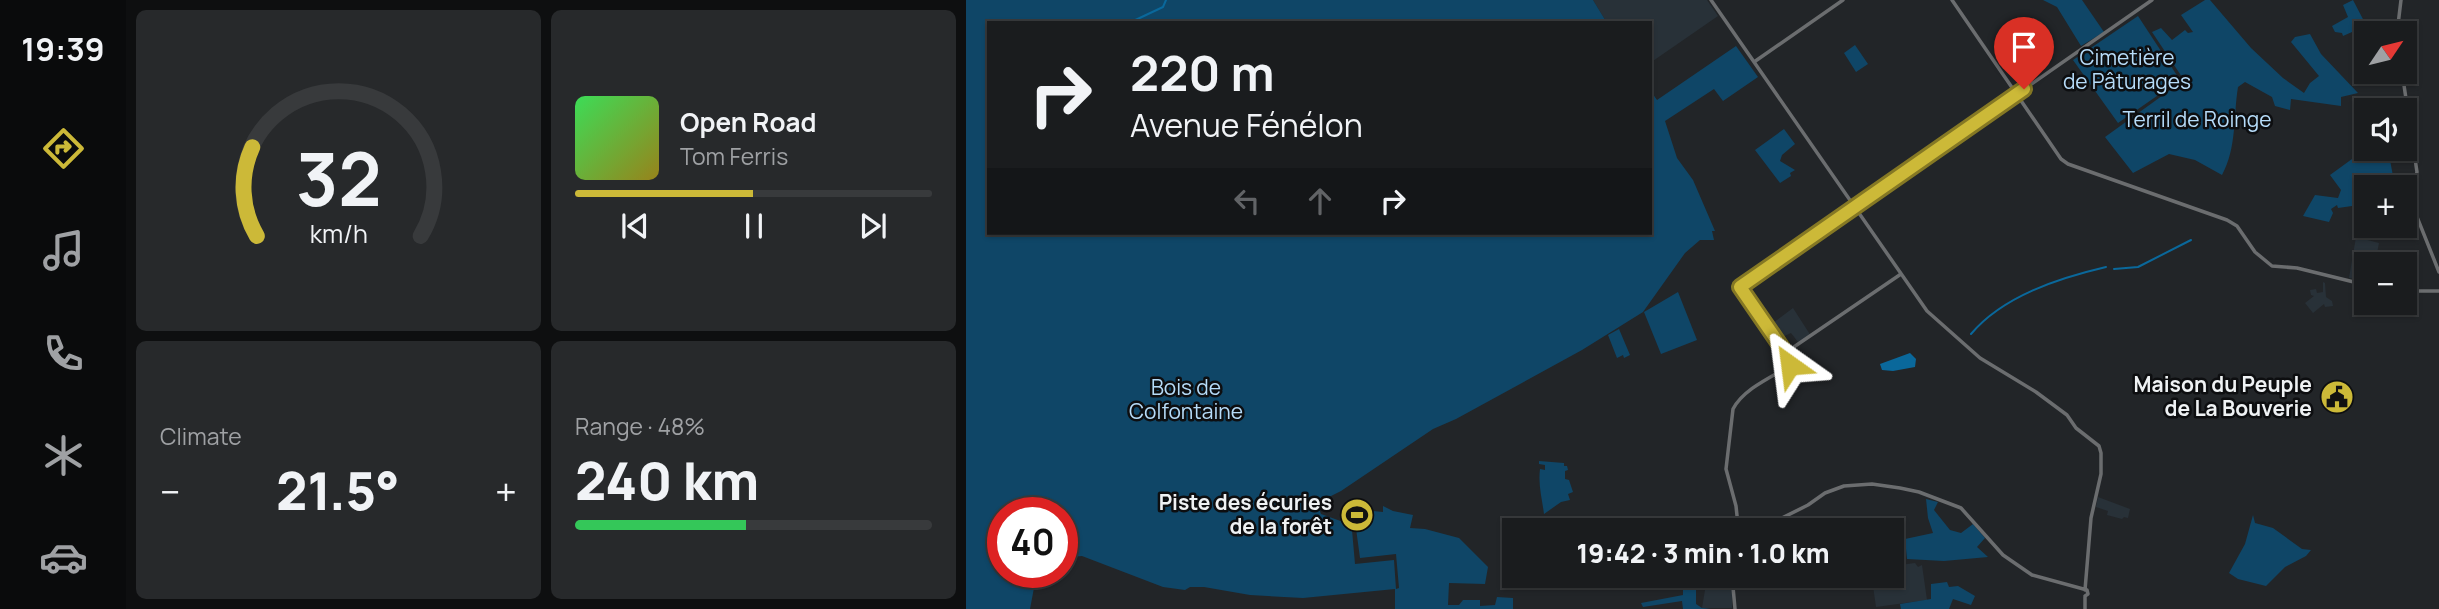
<!DOCTYPE html>
<html lang="en">
<head>
<meta charset="utf-8">
<style>
	body { margin:0; font-family:Manrope,sans-serif; background:#27292b; color:#f1f3f6; height:100vh; display:flex; flex-direction:column; font-size:26px; white-space:nowrap }
	* { box-sizing:border-box; margin:0 }
	p { font-size:23px; color:#9fa1a4 }
	.icon { flex:none; width:38px; height:38px; fill:none; stroke:currentColor; stroke-width:2; stroke-linecap:round; stroke-linejoin:round }
	.map { position:relative; flex:1; overflow:hidden }
	.details { display:flex; flex-direction:column; gap:10px; padding:10px; background:#0e0f10; width:840px }
	.details>* { flex:none }
	.guide { position:absolute; left:21px; top:21px; width:665px; height:214px; border-radius:0px; box-shadow:0 2px 5px #0004,0 0 0 2px #383a3c; background:#1a1c1e; color:#f1f3f6; overflow:hidden }
	.needle { width:46px; rotate:55deg }
	.buttons { position:absolute; left:1388px; top:21px; display:grid; gap:14px }
	.buttons a { display:grid; place-items:center; width:63px; height:63px; border-radius:0px; background:#1a1c1e; box-shadow:0 2px 5px #0004,0 0 0 2px #383a3c; font-size:35px }
	.speed { position:absolute; left:21px; top:497px; display:flex; gap:14px; font-size:35px; font-weight:700; text-align:center }
	.speed>* { display:grid; place-content:center; width:91px; height:91px; border-radius:50%; background:#1a1c1e; box-shadow:0 2px 5px #0004,0 0 0 2px #383a3c; line-height:1 }
	.speed .limit { border:10px solid #d22; background:#fff; color:#111 }
	.pin { position:absolute; display:grid; place-items:center; width:60px; height:60px; color:#fff; margin:-72px -30px; border-radius:50% 50% 50% 0; rotate:-45deg; box-shadow:0 0 7px #0007 }
	.pin .icon { rotate:45deg }
	.me { position:absolute; width:77px; margin:-38px; rotate:329deg; stroke-linejoin:round; filter:drop-shadow(0 0 5px #0008) }
	.turn { display:flex; align-items:center; gap:24px; height:147px; padding:0 28px; font-size:32px }
	.turn .icon { width:91px; height:91px; stroke-width:2.5 }
	.turn b { display:block; font-size:49px; line-height:60px }
	.lanes { display:flex; align-items:center; height:66px; padding:0 28px; background:#0003; justify-content:center; gap:35px; direction:ltr }
	.lanes .off { opacity:.35 }
	.big { font-size:52px; font-weight:800; line-height:1.1 }
	.details .widget { flex:1; display:flex; flex-direction:column; justify-content:center; gap:10px; min-width:0; padding:0 24px; border-radius:10px; background:#27292b }
	.details .dial { align-items:center; gap:0 }
	.dial svg { height:182px; overflow:visible; fill:none; stroke:#383a3c; stroke-width:7; stroke-linecap:round; text-anchor:middle }
	.dial text { fill:#f1f3f6; stroke:none }
	.song { display:flex; align-items:center; gap:21px }
	.cover { width:84px; height:84px; border-radius:10px; background:linear-gradient(135deg,hsl(130 70% 55%),hsl(50 70% 35%)) }
	.played { height:7px; border-radius:4px; background:linear-gradient(90deg,#ccb938 50%,#383a3c 50%) }
	.keys { display:flex; justify-content:space-around; direction:ltr }
	.heat { display:flex; justify-content:space-between; align-items:center; font-size:38px; direction:ltr }
	.charge { height:10px; border-radius:5px; background:linear-gradient(90deg,#34c759 48%,#383a3c 0) }
	.details .tiles { flex:1; display:grid; gap:10px; grid-template-columns:repeat(2,1fr) }
	.trip { position:absolute; left:536px; top:518px; width:402px; height:70px; border-radius:0px; background:#1a1c1e; box-shadow:0 2px 5px #0004,0 0 0 2px #383a3c; font-weight:800; line-height:70px; text-align:center }
	main { display:flex; flex:1; min-height:0 }
	.tabs { display:flex; flex-direction:column; width:126px; justify-content:space-around; align-items:center; background:#0a0b0c; color:#9fa1a4 }
	.tabs .icon { width:49px; height:49px }
	.tabs .current { color:#ccb938 }
	.tabs b { font-size:32px; color:#f1f3f6 }
	.map>svg:first-child { display:block }
	.built { fill:#283138 }
	.green { fill:#0f4667 }
	.water { fill:#0a689b }
	.lines { fill:none; stroke-linecap:round; stroke-linejoin:round }
	.stream { stroke:#0a689b; stroke-width:2 }
	.minor { stroke:#6b6d6f; stroke-width:3.5 }
	.route-casing { stroke:#857824; stroke-width:18 }
	.route { stroke:#ccb938; stroke-width:12 }
	.labels { text-anchor:middle; stroke-width:5; stroke-linejoin:round; paint-order:stroke }
	.park-label { font-size:21px; fill:#b6dcf9; stroke:#0d0e10 }
	.poi-label { font-size:21px; font-weight:bold; fill:#eff2f4; stroke:#0d0e10; text-anchor:end }
</style>
</head>
<body>
<main>
<nav class="tabs">
<b>19:39</b>
<svg class="icon current" aria-label="directions" viewBox="0 0 24 24"><path d="M12 3l9 9-9 9-9-9zM9 14v-3h6M13 9l2 2-2 2"/></svg>
<svg class="icon" aria-label="music" viewBox="0 0 24 24"><path d="M9 18V5l10-2v13"/><circle cx="6" cy="18" r="3"/><circle cx="16" cy="16" r="3"/></svg>
<svg class="icon" aria-label="phone" viewBox="0 0 24 24"><path d="M5 4h4l2 5-3 2q2 4 5 5l2-3 5 2v4C11 20 4 13 5 4z"/></svg>
<svg class="icon" aria-label="climate" viewBox="0 0 24 24"><path d="M12 3v18M4 7l16 10M4 17L20 7"/></svg>
<svg class="icon" aria-label="car" viewBox="0 0 24 24"><path d="M5 17H2v-5l4-1 3-4h7l3 4 3 1v5h-3M9 17h6M6 11h13"/><circle cx="7" cy="17" r="2"/><circle cx="17" cy="17" r="2"/></svg>
</nav>
<section class="details">
<div class="tiles">
<div class="widget dial"><svg viewBox="0 0 100 80">
<path d="M14 69A42 42 0 1 1 86 69"/>
<path d="M14 69A42 42 0 0 1 12 30" stroke="#ccb938"/>
<text x="50" y="56" font-size="32" font-weight="700">32</text>
<text x="50" y="72" font-size="11">km/h</text>
</svg></div>
<div class="widget">
<div class="song"><i class="cover"></i><div><b>Open Road</b><p>Tom Ferris</p></div></div>
<div class="played"></div>
<div class="keys"><svg class="icon" aria-label="previous" viewBox="0 0 24 24"><path d="M18 5L8 12l10 7zM5 5v14"/></svg><svg class="icon" aria-label="pause" viewBox="0 0 24 24"><path d="M8 5v14M16 5v14"/></svg><svg class="icon" aria-label="next" viewBox="0 0 24 24"><path d="M6 5l10 7-10 7zM19 5v14"/></svg></div>
</div>
<div class="widget"><p>Climate</p>
<div class="heat"><a>−</a><b class="big">21.5°</b><a>+</a></div>
</div>
<div class="widget"><p>Range · 48%</p><b class="big">240 km</b><div class="charge"></div></div>
</div>
</section>
<div class="map">
<svg width="1473" height="609" viewBox="0 0 1473 609">
	<rect width="100%" height="100%" fill="#222528"/>
	<path class="built" d="M627,0H741L752,16L684,63V23H641Z
		M1390,237L1413,243L1409,264H1400V281L1383,278Z
		M1357,282L1359,283L1360,297L1366,301L1367,306L1359,307L1358,304L1347,313L1339,303L1348,296L1345,295L1344,290L1350,289L1351,293L1357,292Z
		M827,308L845,336L832,342L825,333L812,339L803,326Z
		M1132,497L1164,509L1162,518L1158,517L1156,519L1141,515L1142,511L1130,507Z
		M949,563L952,567L956,565L961,600L910,607L907,586L890,587V576H926V566Z
		M821,576H884V577L821,585Z
		M740,584H755V588H766V608H736Z"/>
	<path class="green" d="M0,0H627L641,23H23V233H684V90L691,100L770,46L792,77L757,101L748,89L699,121L711,158L727,180L749,231H746L748,240H734L719,253L677,312L616,350L490,419L467,429L375,491L351,503L355,514L383,524V529L386,530L389,564L428,560L430,589L433,588L430,554L394,558L389,521L384,514L392,508L399,517L407,511L417,512V506L427,511L447,515L444,528L459,529L493,538L522,567L519,584L483,583L482,605H493L497,600H514V606L529,605L531,597L547,598V609H429V589L337,598L284,595L238,587H224L219,590L197,587L116,556L96,558V513H37V572H71L64,609H0Z
		M1077,0H1116L1138,32L1115,46L1091,7Z
		M1239,0H1244L1285,48L1317,78L1338,93L1344,83L1353,76L1325,42L1329,37L1344,34L1355,54L1392,93L1375,97V106L1325,99L1324,110L1309,106L1306,97L1279,82L1272,87C1267,118 1271,147 1256,175L1229,160L1203,154L1167,173L1139,137L1218,80L1186,32L1195,28L1206,40L1219,30L1222,33L1227,32L1215,15Z
		M1387,0L1399,23C1397,30 1395,34 1388,36L1386,32L1377,36L1376,33L1369,32L1366,26L1382,17L1377,5Z
		M1172,16L1214,80L1152,123L1107,60Z
		M889,45L902,64L890,72L878,53Z
		M818,129L829,144L816,155L814,161L829,170L824,173L825,176L814,183L789,150Z
		M1403,149H1422L1429,187H1400V204L1372,208L1371,205L1365,209L1367,213L1363,222L1337,216L1349,195L1372,198L1375,190L1364,175L1397,151Z
		M712,292L731,340L695,354L678,312Z
		M653,329L664,355L658,358L657,355L651,358L642,335Z
		M573,461L598,463V466H601L602,470L599,471V479L603,480L607,492L602,494L604,500L595,502L578,514C576,498 572,485 574,469L579,470V465L573,464Z
		M960,499L972,502L968,510L984,530L995,533L1007,524L1019,538L1011,547L1022,557L978,561L941,559L939,539L967,533L962,518Z
		M1287,515L1289,523L1307,528L1336,549L1345,550L1340,556L1319,567L1300,586L1272,579L1263,573L1279,544Z
		M717,576H736L730,586V604L736,608L745,609H717L716,601L677,607L675,603L717,595Z
		M981,582L983,587L992,586L1009,596L1005,605L987,599L983,609H935L934,604L965,599V584Z"/>
	<path class="water" d="M944,353L950,359L949,367L927,371L916,370L914,364Z"/>
	<g class="lines">
		<path class="stream" d="M163,23L197,7L200,0
			M1148,269L1172,267L1225,240
			M1005,334C1037,296 1093,278 1140,267"/>
		<path class="minor" d="M745,0L961,311L1014,358L1070,392L1101,415L1110,428L1133,446L1135,453V474L1125,518L1119,590
			M986,0L1095,159L1102,164L1261,220L1271,226L1289,252L1306,266L1331,268L1400,285
			M1431,33L1435,0
			M788,62L877,0
			M1436,72L1451,172L1443,197L1473,272
			M1438,291H1473
			M819,353L935,274
			M772,525L770,506L760,469L767,409C778,388 808,376 827,364L774,287L1186,0
			M772,525L787,530
			M792,530L842,505L859,493L878,486L906,484L934,488L953,492L995,508L1037,555L1066,575L1121,590L1122,594L1119,596
			M766,576L769,609
			M1119,609V597"/>
	</g>
	<g class="lines">
		<defs>
			<path id="route" d="M824,365L827,364L774,287L1058,89"/>
		</defs>
		<use href="#route" class="route-casing"/>
		<use href="#route" class="route"/>
	</g>
	<defs>
		<symbol id="civic-disc" viewBox="-11 -11 22 22"><circle r="9.5" fill="#ccb938" stroke="#0d0e10"/><path d="M-.6-6.5H3V-4.5H.6V-3L4-1V1h2V6H-6V1h2V-1L-.6-3ZM-1.2 2.5V6h2.4V2.5Z" fill="#111"/></symbol>
		<symbol id="stadium-disc" viewBox="-11 -11 22 22"><circle r="9.5" fill="#ccb938" stroke="#0d0e10"/><path d="M0-5a6.5 5 0 1 0 0 10a6.5 5 0 1 0 0-10ZM-3.5-1.8h7v3.6h-7Z" fill="#111"/></symbol>
	</defs>
	<g fill-rule="evenodd">
		<use href="#civic-disc" x="1352" y="378" width="38" height="38"/>
		<use href="#stadium-disc" x="372" y="496" width="38" height="38"/>
	</g>
	<g class="labels">
		<g class="park-label">
			<text x="1161" y="65">Cimetière<tspan x="1161" dy="24">de Pâturages</tspan></text>
			<text x="1231" y="127">Terril de Roinge</text>
			<text x="220" y="395">Bois de<tspan x="220" dy="24">Colfontaine</tspan></text>
		</g>
		<g class="poi-label">
			<text x="1346" y="392">Maison du Peuple<tspan x="1346" dy="24">de La Bouverie</tspan></text>
			<text x="366" y="510">Piste des écuries<tspan x="366" dy="24">de la forêt</tspan></text>
		</g>
	</g>
</svg>
<div class="buttons">
<a><svg class="needle" viewBox="-14 -14 28 28"><path d="M0-13l5 13h-10z" fill="#e53935"/><path d="M0 13l5-13h-10z" fill="#9fa1a4"/></svg></a>
<a><svg class="icon" aria-label="sound" viewBox="0 0 24 24"><path d="M4 9h4l5-4v14l-5-4H4zM17 9q2 3 0 6"/></svg></a>
<a>+</a>
<a>−</a>
</div>
<div class="speed"><div class="limit">40</div></div>
<div class="pin" style="left:1058px;top:89px;background:#d93025"><svg class="icon" aria-label="arrive" viewBox="0 0 24 24"><path d="M6 21V4h12l-3 4 3 4H6"/></svg></div>
<svg class="me" style="left:824px;top:365px" viewBox="-20 -20 40 40"><path d="M0-17L14 15 0 8-14 15z" fill="#ccb938" stroke="#fff" stroke-width="4"/></svg>
<div class="trip">19:42 · 3 min · 1.0 km</div>
<div class="guide">
<div class="turn"><svg class="icon" aria-label="right" viewBox="0 0 24 24"><path d="M7 20v-9h11M14 6l5 5-5 5"/></svg><div><b>220 m</b>Avenue Fénélon</div></div>
<div class="lanes"><svg class="icon off" aria-label="left" viewBox="0 0 24 24"><path d="M17 20v-9H6M10 6l-5 5 5 5"/></svg><svg class="icon off" aria-label="ahead" viewBox="0 0 24 24"><path d="M12 20V5M6 11l6-6 6 6"/></svg><svg class="icon" aria-label="right" viewBox="0 0 24 24"><path d="M7 20v-9h11M14 6l5 5-5 5"/></svg></div>
</div>
</div>
</main>
</body>
</html>
